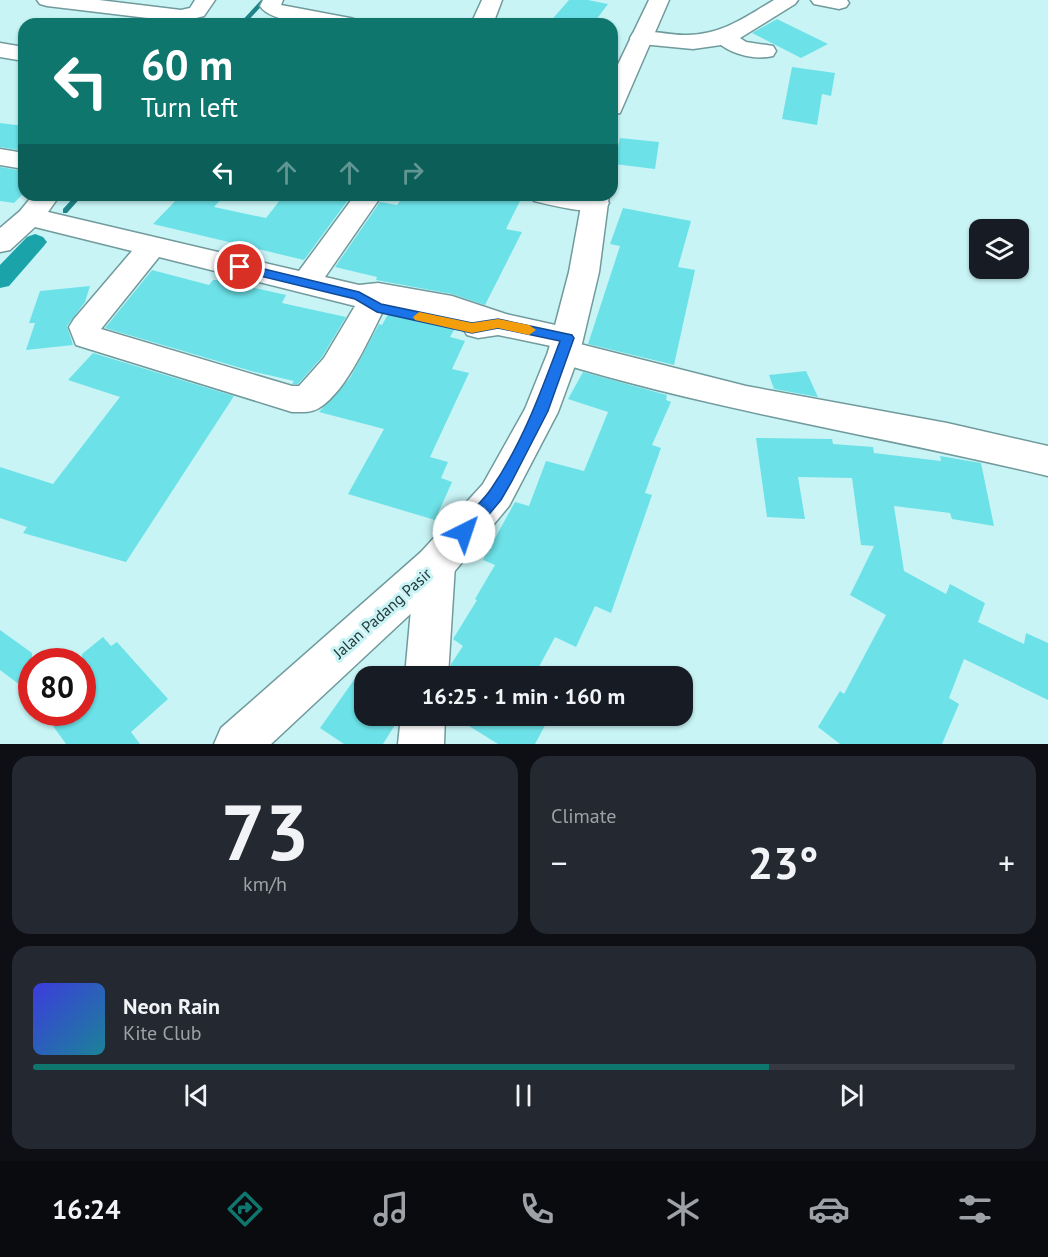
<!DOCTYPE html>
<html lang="en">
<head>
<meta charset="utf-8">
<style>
	body { margin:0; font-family:"PT Sans",sans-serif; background:#242831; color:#f1f3f6; height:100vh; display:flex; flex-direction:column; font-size:22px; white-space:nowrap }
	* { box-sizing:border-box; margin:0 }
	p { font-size:20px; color:#9ea1a6 }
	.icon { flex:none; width:33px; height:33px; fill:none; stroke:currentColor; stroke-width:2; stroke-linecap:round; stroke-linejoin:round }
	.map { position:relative; height:744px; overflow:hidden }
	.side { display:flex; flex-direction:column; gap:12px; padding:12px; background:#0d0f14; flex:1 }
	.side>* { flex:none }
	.guide { position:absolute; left:18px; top:18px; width:600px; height:183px; border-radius:18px; box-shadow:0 2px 4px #0004; background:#0f766e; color:#fff; overflow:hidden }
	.fabs { position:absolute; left:969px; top:219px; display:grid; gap:12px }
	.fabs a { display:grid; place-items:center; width:60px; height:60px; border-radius:12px; background:#171b24; box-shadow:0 2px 4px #0004; font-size:30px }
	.speed { position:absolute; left:18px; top:648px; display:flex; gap:12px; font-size:30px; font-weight:700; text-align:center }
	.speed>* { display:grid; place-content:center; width:78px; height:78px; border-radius:50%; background:#171b24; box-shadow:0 2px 4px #0004; line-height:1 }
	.speed .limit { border:9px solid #d22; background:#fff; color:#111 }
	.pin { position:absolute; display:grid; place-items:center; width:51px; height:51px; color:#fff; margin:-26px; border:3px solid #fff; border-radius:50%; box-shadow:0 2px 6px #0007 }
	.me { position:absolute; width:66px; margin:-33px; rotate:41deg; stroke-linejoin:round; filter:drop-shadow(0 0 4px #0008) }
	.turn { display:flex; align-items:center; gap:21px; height:126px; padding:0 24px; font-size:27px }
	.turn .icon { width:78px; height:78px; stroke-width:2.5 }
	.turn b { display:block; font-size:42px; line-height:51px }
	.lanes { display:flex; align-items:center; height:57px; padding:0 24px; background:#0003; justify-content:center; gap:30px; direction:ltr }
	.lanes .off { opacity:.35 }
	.big { font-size:45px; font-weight:800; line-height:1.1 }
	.side .card { flex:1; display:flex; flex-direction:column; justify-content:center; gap:9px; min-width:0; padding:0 21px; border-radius:18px; background:#242831 }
	.side .dial { align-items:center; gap:0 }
	.dial b { font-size:78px; line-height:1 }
	.song { display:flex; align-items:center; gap:18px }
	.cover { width:72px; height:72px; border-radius:9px; background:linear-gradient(135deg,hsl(240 70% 55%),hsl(190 70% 35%)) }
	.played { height:6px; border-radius:3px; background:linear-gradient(90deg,#0f766e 75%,#363941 75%) }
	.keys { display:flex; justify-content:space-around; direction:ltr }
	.heat { display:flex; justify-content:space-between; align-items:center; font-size:33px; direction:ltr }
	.side .tiles { flex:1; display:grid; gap:12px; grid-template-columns:1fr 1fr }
	.card:last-child { grid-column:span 2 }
	.trip { position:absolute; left:354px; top:666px; width:339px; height:60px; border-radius:18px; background:#171b24; box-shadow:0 2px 4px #0004; font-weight:800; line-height:60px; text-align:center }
	.tab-bar { display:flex; height:96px; justify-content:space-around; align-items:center; background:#090b0e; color:#9ea1a6 }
	.tab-bar .icon { width:42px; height:42px }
	.tab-bar .active { color:#0f766e }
	.tab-bar b { font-size:27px; color:#f1f3f6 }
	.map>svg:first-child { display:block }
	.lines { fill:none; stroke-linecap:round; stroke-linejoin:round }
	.stream { fill:#1e8488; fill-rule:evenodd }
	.canal { fill:#1aa4aa; fill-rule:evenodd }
	.building { fill:#6ce2e8 }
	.minor-casing { stroke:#719a9c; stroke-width:3 }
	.highway-casing { stroke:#719a9c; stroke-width:3 }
	.minor { fill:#fff; fill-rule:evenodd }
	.highway { fill:#fff; fill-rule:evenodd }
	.route { fill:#1a73e8; stroke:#114b97; stroke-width:1.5 }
	.slow { fill:#f59e0b }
	.labels { text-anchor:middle; stroke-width:6; stroke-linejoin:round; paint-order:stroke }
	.street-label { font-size:16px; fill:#273839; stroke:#c8f4f6 }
</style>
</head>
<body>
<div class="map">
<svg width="1048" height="744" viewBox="0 0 1048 744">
	<rect width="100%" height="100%" fill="#c8f4f6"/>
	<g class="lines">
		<path class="stream" d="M261,0H267L245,24H239Z
			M76,195H83L67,213H63V209Z"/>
		<path class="canal" d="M35,234L43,237L47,242L43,247L9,286L0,288V265L27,237Z"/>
	</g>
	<path class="building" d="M569,0H588L608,4L593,24H548Z
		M777,19L828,44L801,58L752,33Z
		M792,67L835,73L831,96L822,94L817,125L782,119Z
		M0,123L24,126V151L0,147Z
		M620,138L659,142L655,169L614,164Z
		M0,167L24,171V193L14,203L0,201Z
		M181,195H225L214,207L266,218L284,195L351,196L304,260L153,224Z
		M404,195H523L506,229L522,232L485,305L452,294L376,280L377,277L335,267L380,202L397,205Z
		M623,208L691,221L678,267L695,270L674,365L588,344L620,246L610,244Z
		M152,270L209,285L213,280H219L286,295L282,303L346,317L322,357L298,384H292L294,381L251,371L105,328Z
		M90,286L85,302L67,326L73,345L26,350L35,323H29L40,291Z
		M391,309L458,323L450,337L465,341L452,369L469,373L430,457L448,462L441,478L452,482L435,520L348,494L384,429L319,412L350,378L379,324L382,325Z
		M93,353L234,396L126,562L23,533L27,527L0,518V467L53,484L120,397L68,380Z
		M806,371L818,397L774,389L769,375Z
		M583,372L667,395L666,400L671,402L652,445L661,448L645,493L652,495L611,613L595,606L576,647L555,637L534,676H450L451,664L463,646L453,639L477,600L475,599L495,565L483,560L515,502L529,506L546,461L584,471L608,412L568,399Z
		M756,438L832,439L833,444L873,447L874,453L941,461L940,456L981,463L994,526L952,519L950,513L894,506L904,571L946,594L950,584L985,603L978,622L1024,644L1026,633L1048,643V700L964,659L949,698L959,704L942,744H840L818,727L840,691L844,694L886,615L850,595L874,546L861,545L852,478L798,477L805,519L767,517Z
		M0,630L32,653V694L0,670Z
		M103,637L111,646L117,642L168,699L131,732L140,744H66L43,712H82V654Z
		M361,670L372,676H364V716H399L398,720L383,744H344L320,728Z
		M453,716H550L535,744H498Z"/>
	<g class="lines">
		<defs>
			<path id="minor" d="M37,0H99L181,10L190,8L195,0H215L204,16L181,22L47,6L40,4Z
				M263,0H283L281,5L350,18L357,20L361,24C336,24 274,27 260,6Z
				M482,0H502L493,24H471Z
				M774,0H798L795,4L740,38L746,42L773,46L776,51L773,56C755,60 735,55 721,45L693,49L641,44L633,43L630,38L633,33C649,29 668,35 684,35C720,36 744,18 774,0Z
				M811,0H847L849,3L846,7L839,9L814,4Z
				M0,43L24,47V61L0,57Z
				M0,149L24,153V169L0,165Z
				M33,195H60L48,212L299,271L355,195H382L325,277L359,285L378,283L452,296L506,314L578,330L583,338L580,344L746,386L947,423L1048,446V476C883,436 715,411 553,361L548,352L551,346L498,335L478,338L467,335L462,327L465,322L462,321L390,307H385C370,336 347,391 319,408C311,413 301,412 292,412L76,345L69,327L74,319L132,251L35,227L10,250L0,252V228L20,211ZM159,257L355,306L324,358L299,386H292L101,329Z
				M531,195H597L605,197L609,203L605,209C584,214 555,206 534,201Z
				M435,547L449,552L455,565L448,676H405L415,565L421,552Z
				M401,716H445L444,744H398Z"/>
			<path id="highway" d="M649,0H669L620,113L612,115V77Z
				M583,195H609L599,272L580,352L558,412L509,506L449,578L271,744H214L221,728L421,552L483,484L525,409L548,352L569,272Z"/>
		</defs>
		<use href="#minor" class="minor-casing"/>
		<use href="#highway" class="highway-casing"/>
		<use href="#minor" class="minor"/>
		<use href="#highway" class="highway"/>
	</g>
	<path class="route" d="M240,263L359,292L381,304L472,323L498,319L572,335L574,338L548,411L512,481L501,500L470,537L464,539L458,537L456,532C464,516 481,504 491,489C522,444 541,392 560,341L498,328L472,333L377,312L355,299L235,270V264Z"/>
	<path class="slow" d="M419,312L472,323L498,319L529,325L536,330L529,335L498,328L472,333L415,320L413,317Z"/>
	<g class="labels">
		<g class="street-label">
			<text transform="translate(382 613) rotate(-42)" y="6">Jalan Padang Pasir</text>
		</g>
	</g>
</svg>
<div class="fabs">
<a><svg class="icon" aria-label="layers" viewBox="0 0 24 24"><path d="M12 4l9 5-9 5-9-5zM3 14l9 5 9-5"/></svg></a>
</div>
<div class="speed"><div class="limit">80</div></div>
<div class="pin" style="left:240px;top:267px;background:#d93025"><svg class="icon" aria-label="arrive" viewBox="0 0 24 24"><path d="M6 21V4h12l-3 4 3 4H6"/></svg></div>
<svg class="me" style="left:464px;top:532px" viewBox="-20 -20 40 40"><circle r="19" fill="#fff"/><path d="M0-13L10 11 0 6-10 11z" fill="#1a73e8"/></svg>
<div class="trip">16:25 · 1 min · 160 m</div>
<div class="guide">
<div class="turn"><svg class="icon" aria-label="left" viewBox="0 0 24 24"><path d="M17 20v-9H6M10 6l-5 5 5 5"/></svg><div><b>60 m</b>Turn left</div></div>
<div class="lanes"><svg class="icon" aria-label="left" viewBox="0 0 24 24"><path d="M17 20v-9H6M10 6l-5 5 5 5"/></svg><svg class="icon off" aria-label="ahead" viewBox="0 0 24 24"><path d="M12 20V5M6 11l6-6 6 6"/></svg><svg class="icon off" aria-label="ahead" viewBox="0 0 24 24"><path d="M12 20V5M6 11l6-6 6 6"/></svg><svg class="icon off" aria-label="right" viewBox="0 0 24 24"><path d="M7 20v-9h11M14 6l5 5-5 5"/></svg></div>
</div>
</div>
<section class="side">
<div class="tiles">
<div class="card dial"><b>73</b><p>km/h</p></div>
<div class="card"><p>Climate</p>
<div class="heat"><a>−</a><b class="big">23°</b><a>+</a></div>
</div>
<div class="card">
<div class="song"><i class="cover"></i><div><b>Neon Rain</b><p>Kite Club</p></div></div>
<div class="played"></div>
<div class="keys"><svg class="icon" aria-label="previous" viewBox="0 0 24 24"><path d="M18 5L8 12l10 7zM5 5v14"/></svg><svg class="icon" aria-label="pause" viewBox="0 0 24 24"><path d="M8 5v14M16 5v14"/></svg><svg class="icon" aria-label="next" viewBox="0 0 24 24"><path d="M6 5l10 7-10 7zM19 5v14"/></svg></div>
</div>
</div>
</section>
<nav class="tab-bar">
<b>16:24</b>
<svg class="icon active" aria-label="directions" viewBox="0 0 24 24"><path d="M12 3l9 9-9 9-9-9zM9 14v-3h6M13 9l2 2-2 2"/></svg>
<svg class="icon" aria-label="music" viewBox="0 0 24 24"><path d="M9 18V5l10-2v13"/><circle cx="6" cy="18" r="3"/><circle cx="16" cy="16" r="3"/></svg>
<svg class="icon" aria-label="phone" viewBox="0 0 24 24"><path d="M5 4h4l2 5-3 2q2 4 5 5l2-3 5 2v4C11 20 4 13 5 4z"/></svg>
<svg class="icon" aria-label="climate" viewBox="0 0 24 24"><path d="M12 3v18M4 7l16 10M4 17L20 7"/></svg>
<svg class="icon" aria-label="car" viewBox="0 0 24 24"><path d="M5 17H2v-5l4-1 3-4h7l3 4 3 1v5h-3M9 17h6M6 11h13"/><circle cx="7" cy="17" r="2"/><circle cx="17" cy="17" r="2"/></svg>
<svg class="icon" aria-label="filters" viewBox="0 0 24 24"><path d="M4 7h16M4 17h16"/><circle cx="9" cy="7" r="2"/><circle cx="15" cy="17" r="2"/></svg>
</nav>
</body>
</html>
